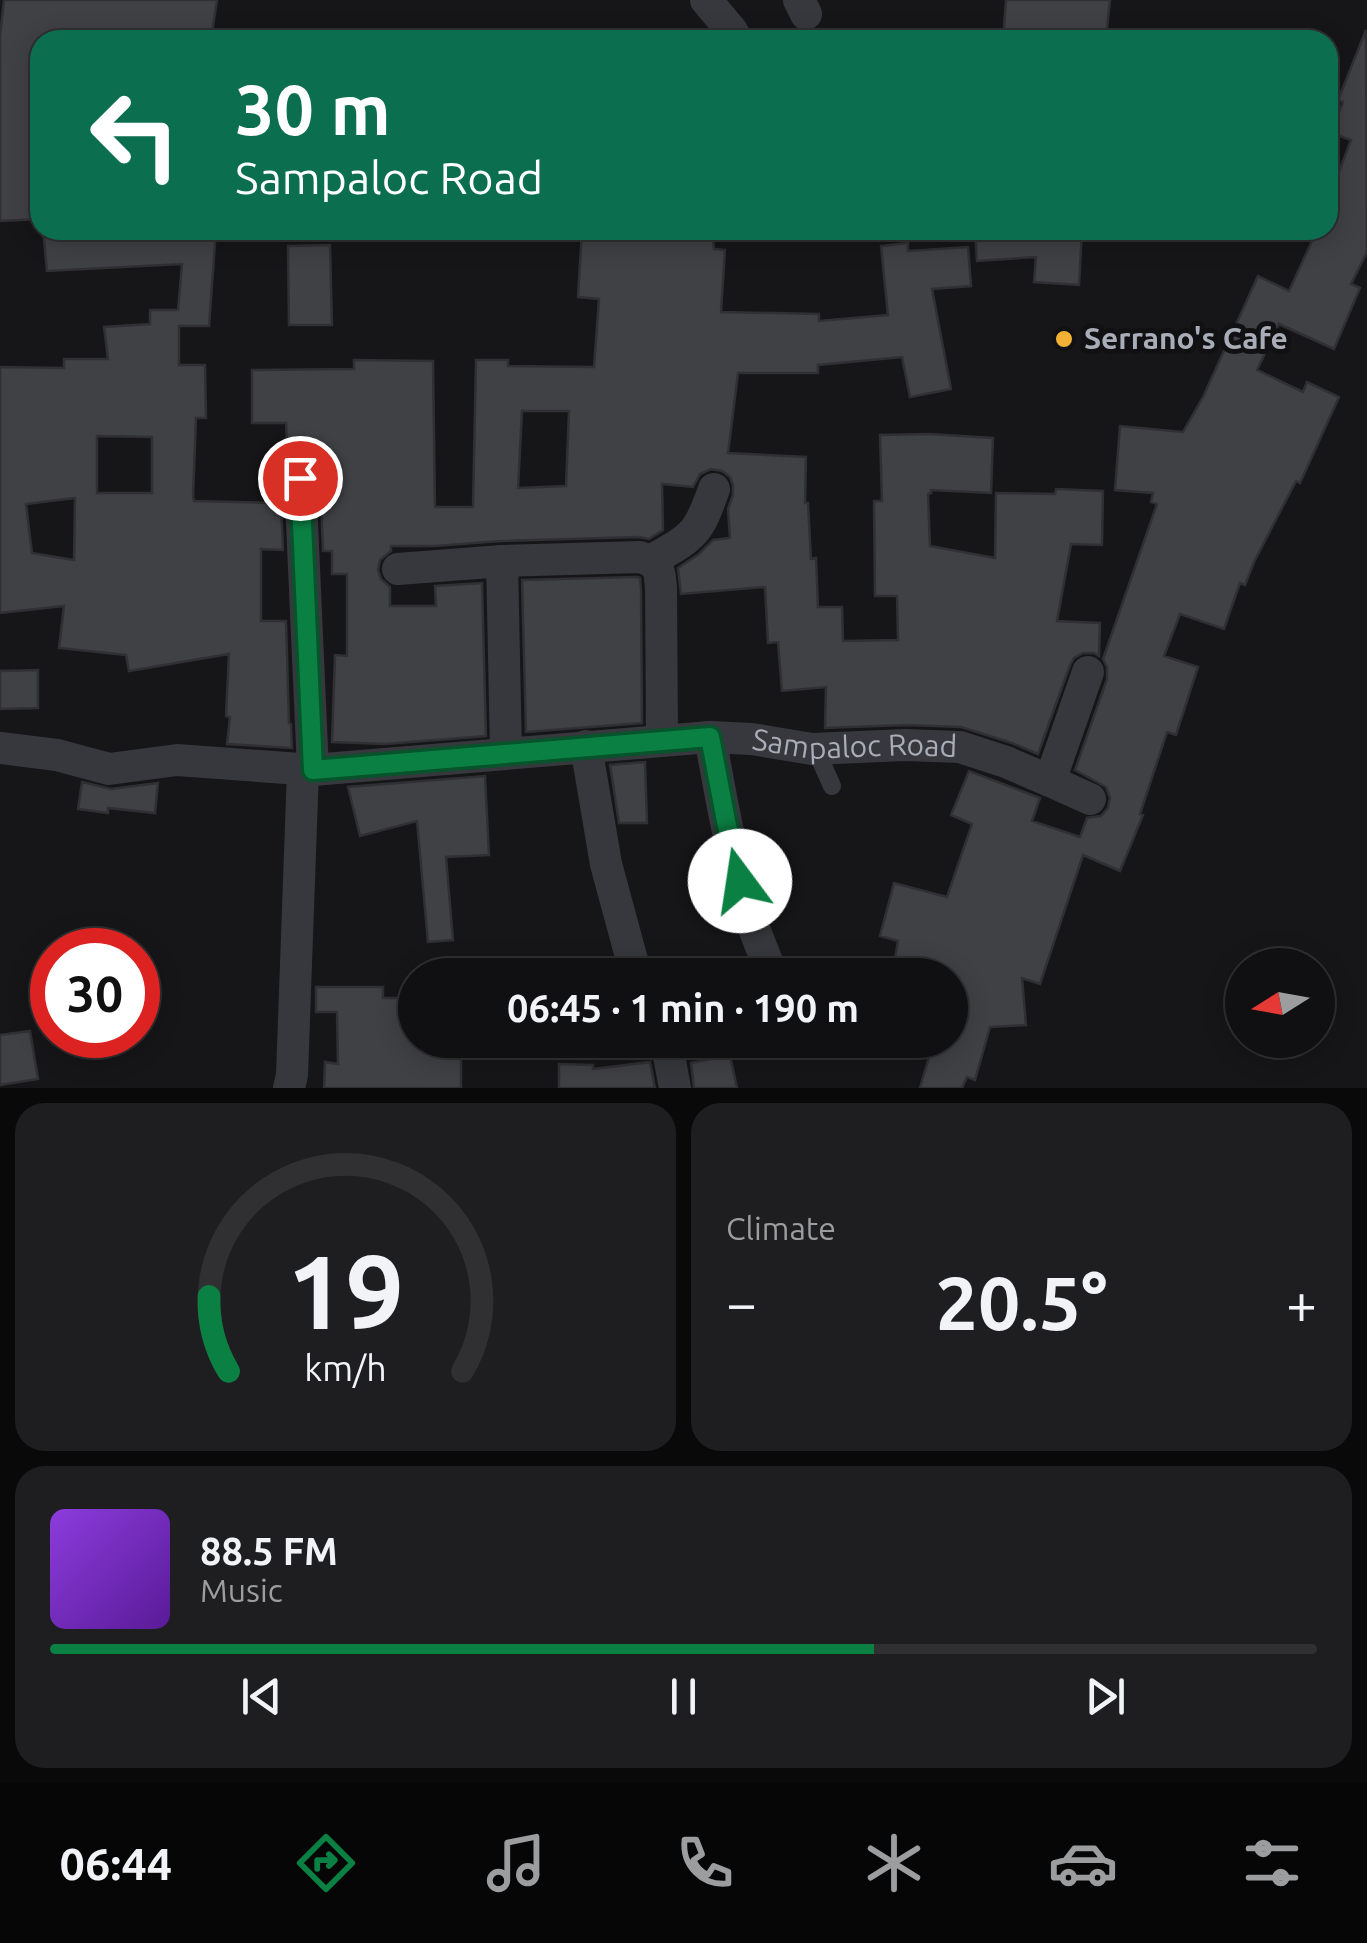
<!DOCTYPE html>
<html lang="en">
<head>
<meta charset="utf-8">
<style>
	body { margin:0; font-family:Ubuntu,sans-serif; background:#1e1e20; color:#f1f3f6; height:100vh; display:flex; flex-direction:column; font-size:38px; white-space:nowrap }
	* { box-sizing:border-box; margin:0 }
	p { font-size:32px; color:#9c9d9f }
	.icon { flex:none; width:55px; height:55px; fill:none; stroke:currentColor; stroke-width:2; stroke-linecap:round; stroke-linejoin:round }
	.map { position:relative; height:1088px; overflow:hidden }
	.sheet { display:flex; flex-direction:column; gap:15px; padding:15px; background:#09090a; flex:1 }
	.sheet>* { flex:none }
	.banner { position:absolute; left:30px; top:30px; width:1308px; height:210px; border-radius:30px; box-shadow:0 5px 25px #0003,0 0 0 2px #303032; background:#0b6e4f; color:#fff; overflow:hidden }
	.needle { width:65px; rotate:259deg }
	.controls { position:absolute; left:1225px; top:948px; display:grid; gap:20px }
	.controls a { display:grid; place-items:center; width:110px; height:110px; border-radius:50%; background:#101012; box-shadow:0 5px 25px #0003,0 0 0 2px #303032; font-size:50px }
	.speed { position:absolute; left:30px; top:928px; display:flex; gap:20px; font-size:50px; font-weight:700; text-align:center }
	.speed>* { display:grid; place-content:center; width:130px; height:130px; border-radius:50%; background:#101012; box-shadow:0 5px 25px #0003,0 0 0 2px #303032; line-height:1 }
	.speed .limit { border:15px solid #d22; background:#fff; color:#111 }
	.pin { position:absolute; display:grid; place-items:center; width:85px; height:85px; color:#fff; margin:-42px; border:5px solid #fff; border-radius:50%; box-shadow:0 2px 10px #0007 }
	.me { position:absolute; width:110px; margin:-55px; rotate:346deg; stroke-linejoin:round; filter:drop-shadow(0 0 8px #0008) }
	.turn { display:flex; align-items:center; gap:35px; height:210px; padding:0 40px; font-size:45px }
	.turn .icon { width:130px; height:130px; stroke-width:2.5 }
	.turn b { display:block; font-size:70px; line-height:85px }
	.big { font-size:75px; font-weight:700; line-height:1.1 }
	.sheet .card { flex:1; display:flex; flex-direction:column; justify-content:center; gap:15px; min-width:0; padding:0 35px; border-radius:30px; background:#1e1e20 }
	.sheet .dial { align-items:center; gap:0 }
	.dial svg { height:260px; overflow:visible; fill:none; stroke:#303032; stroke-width:7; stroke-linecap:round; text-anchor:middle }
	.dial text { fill:#f1f3f6; stroke:none }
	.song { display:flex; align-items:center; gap:30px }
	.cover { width:120px; height:120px; border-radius:15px; background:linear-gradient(135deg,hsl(270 70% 55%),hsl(270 70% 35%)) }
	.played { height:10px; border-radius:5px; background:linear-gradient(90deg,#0b8043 65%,#303032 65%) }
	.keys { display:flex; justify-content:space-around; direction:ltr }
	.heat { display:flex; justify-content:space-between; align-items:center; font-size:55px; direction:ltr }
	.sheet .tiles { flex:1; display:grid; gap:15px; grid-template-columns:1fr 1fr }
	.card:last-child { grid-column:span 2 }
	.trip { position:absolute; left:398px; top:958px; width:570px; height:100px; border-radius:50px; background:#101012; box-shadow:0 5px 25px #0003,0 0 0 2px #303032; font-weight:700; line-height:100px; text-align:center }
	.menu { display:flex; height:160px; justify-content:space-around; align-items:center; background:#060607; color:#9c9d9f }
	.menu .icon { width:70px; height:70px }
	.menu .active { color:#0b8043 }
	.menu b { font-size:45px; color:#f1f3f6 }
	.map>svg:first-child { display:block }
	.building { fill:#404145; stroke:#303034; stroke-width:2.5; fill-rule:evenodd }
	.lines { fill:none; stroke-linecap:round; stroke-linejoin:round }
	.service { stroke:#37383d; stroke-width:18 }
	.minor { stroke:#37383d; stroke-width:32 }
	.route-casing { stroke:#07532c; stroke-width:25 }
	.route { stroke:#0b8043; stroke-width:18 }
	.poi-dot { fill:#f2b134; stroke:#111113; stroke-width:4 }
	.labels { text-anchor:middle; stroke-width:10; stroke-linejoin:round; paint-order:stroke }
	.poi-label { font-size:30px; font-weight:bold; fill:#a8adb8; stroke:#111113; text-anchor:start }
	.street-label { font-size:30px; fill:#a8adb8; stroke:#111113 }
</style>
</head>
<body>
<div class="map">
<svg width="1367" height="1088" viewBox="0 0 1367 1088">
	<rect width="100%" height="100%" fill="#161618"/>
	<path class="building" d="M4,0H217L211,40H40V219L0,221V36Z
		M1006,0H1110L1106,38L1044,30L1043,40H1003Z
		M1366,30L1367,252L1351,284L1360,288L1334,349L1279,324L1257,370L1303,392L1307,382L1339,397L1300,483L1296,481L1254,562L1245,585L1240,583L1224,629L1180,614L1164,656L1198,667L1176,735L1167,732L1140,814L1143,815L1120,871L1083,855L1040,984L1022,978L1026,1025L990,1027L975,1080L967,1077L962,1088H920L934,1040H950V975H892L898,941L880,936L894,883L947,897L972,824L951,815L969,771L1040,798L1032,821L1080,837L1087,818L1101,816L1108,808L1110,798L1106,787L1075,770L1107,679V667L1103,659L1157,504L1151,502L1153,493L1115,490L1120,426L1183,432L1203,397L1258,276L1289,291L1317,230H1328V179L1335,182L1351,140L1331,133L1343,102L1338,100Z
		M43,230H216L209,326H179V365H205L206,418H196L193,497L194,501L281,503L283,550L261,549V621H286L289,723L291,724L292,748L227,744L230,717L226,716L229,654L129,671L126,655L59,648L64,606L0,613V367L64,368V359H108L104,327L150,324V310H178L182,264L47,271ZM97,436L152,437V493H97ZM75,498L74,560L32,553L26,504Z
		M582,230H712L714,249L725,250L721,312L819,314V321L888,315L881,246L908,243V251L968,247L971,286L932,289L951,389L910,397L902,357L818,365V373H738L728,453L806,457L805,503H808L811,559L816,558L818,607H842L843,641L898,640L897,596H875L874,501H882L880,435L929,434L993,438L991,493L931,490V493L928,494L930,546L995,558L996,493L1055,494L1056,489L1103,491L1102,545L1071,544L1057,621L1100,623L1099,656L1094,653H1083L1074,658L1070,665L1038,754L1012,743L961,727L906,725L825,728L826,687L782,691L778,642L768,643L765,587L681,594L678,568L699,554L713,540L730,538L728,509L733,495V485L730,477L722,471L711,469L700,474L693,487L662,484L663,530L649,539L639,537L501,541L435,546H391V551L380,560L378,570L381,579L390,587V606H436L435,586L482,583L486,736L385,744L332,742L335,655L347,656V574H332V551H323L320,477L317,468L310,461L300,458L288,462L286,423H252V370L354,369V360L433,361L435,507H473L476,360H508V366L594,367L599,299L578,297ZM522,411H569L566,486L518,488Z
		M975,230H1082L1079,285L1034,282L1036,257L977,261Z
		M330,245L332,325H289L288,246Z
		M637,577L640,578L641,589L642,723L526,732L522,580Z
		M38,670V708L0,709V671Z
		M645,762L647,823H619L610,765Z
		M485,776L489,855L446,857L453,940L428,942L417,821L360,836L348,787Z
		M82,782L111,789L158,783L155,813L108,808V813L78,809Z
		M316,987H383V998H415V1040H461V1088H324L325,1062L338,1064L337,1012H316Z
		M30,1031L38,1079L0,1085V1035Z
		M730,1055L737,1088H694L691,1063Z
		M650,1062L655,1088H559V1064L593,1065V1069Z"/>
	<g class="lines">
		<path class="service" d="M812,749L820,759L832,786"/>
		<g class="minor">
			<path d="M706,0L732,31L737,40"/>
			<path d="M799,0L806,14"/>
			<path d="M300,478L313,770"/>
			<path d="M652,560C694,536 698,535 714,489"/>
			<path d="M398,569L502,561"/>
			<path d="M1088,672L1050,781L1090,799"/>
			<path d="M710,737C721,797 731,857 750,916C756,936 765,955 772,975"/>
			<path d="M586,746L606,864L636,975"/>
			<path id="s1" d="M0,748L57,755L109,769L177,760L313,770L710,737L752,739L812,749L905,745L960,747L1006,762L1050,781"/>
			<path d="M506,753L502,561L640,557C660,563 659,569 661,588L662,740"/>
			<path d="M666,1040L675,1088"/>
			<path d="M289,1088L292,1075L303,770"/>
		</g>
	</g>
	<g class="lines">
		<defs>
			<path id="route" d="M300,478L313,770L710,737L726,821L740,881"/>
		</defs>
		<use href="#route" class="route-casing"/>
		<use href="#route" class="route"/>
	</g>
	<circle class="poi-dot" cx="1064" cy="339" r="10"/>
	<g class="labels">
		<g class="poi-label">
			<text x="1084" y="349">Serrano's Cafe</text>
		</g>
		<g class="street-label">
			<text dy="10" stroke="none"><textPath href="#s1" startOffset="860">Sampaloc Road</textPath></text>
		</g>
	</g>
</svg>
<div class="controls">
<a><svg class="needle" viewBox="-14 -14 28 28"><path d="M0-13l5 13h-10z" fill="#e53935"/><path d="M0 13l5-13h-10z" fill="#9c9d9f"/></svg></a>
</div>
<div class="speed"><div class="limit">30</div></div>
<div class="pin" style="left:300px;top:478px;background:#d93025"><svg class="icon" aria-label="arrive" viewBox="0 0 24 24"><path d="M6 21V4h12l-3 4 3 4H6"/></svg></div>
<svg class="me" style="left:740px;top:881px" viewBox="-20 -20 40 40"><circle r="19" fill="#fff"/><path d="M0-13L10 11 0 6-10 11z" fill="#0b8043"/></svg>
<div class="trip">06:45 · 1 min · 190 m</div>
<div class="banner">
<div class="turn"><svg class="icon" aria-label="left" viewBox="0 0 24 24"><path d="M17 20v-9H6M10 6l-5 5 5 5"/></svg><div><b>30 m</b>Sampaloc Road</div></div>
</div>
</div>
<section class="sheet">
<div class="tiles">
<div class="card dial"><svg viewBox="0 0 100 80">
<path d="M14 69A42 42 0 1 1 86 69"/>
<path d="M14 69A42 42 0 0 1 8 46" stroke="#0b8043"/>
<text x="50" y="56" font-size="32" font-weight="700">19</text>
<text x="50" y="72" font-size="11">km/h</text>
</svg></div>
<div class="card"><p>Climate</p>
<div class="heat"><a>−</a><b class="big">20.5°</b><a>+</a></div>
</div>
<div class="card">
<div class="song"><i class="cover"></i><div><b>88.5 FM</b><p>Music</p></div></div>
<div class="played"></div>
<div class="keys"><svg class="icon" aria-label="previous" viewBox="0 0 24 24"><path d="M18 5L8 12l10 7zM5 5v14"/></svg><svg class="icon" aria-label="pause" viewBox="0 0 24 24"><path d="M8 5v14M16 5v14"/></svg><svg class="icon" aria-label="next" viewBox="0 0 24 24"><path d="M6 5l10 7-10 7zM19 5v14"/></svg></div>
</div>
</div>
</section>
<nav class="menu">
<b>06:44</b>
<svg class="icon active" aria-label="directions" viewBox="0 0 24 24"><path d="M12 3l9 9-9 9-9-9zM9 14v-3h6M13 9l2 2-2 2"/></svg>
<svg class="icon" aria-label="music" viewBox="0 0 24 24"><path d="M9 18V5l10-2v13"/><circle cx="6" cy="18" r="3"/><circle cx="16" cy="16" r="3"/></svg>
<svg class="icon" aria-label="phone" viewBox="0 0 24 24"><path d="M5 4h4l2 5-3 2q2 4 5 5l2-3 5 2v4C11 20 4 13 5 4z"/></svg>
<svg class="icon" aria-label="climate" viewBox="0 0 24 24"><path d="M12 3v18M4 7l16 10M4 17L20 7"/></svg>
<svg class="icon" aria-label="car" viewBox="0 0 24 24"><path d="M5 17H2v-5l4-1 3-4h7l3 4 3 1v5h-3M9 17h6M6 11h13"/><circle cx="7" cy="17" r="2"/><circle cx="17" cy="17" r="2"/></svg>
<svg class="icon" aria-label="filters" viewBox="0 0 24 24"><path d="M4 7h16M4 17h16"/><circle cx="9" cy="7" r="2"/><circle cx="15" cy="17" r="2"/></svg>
</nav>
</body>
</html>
